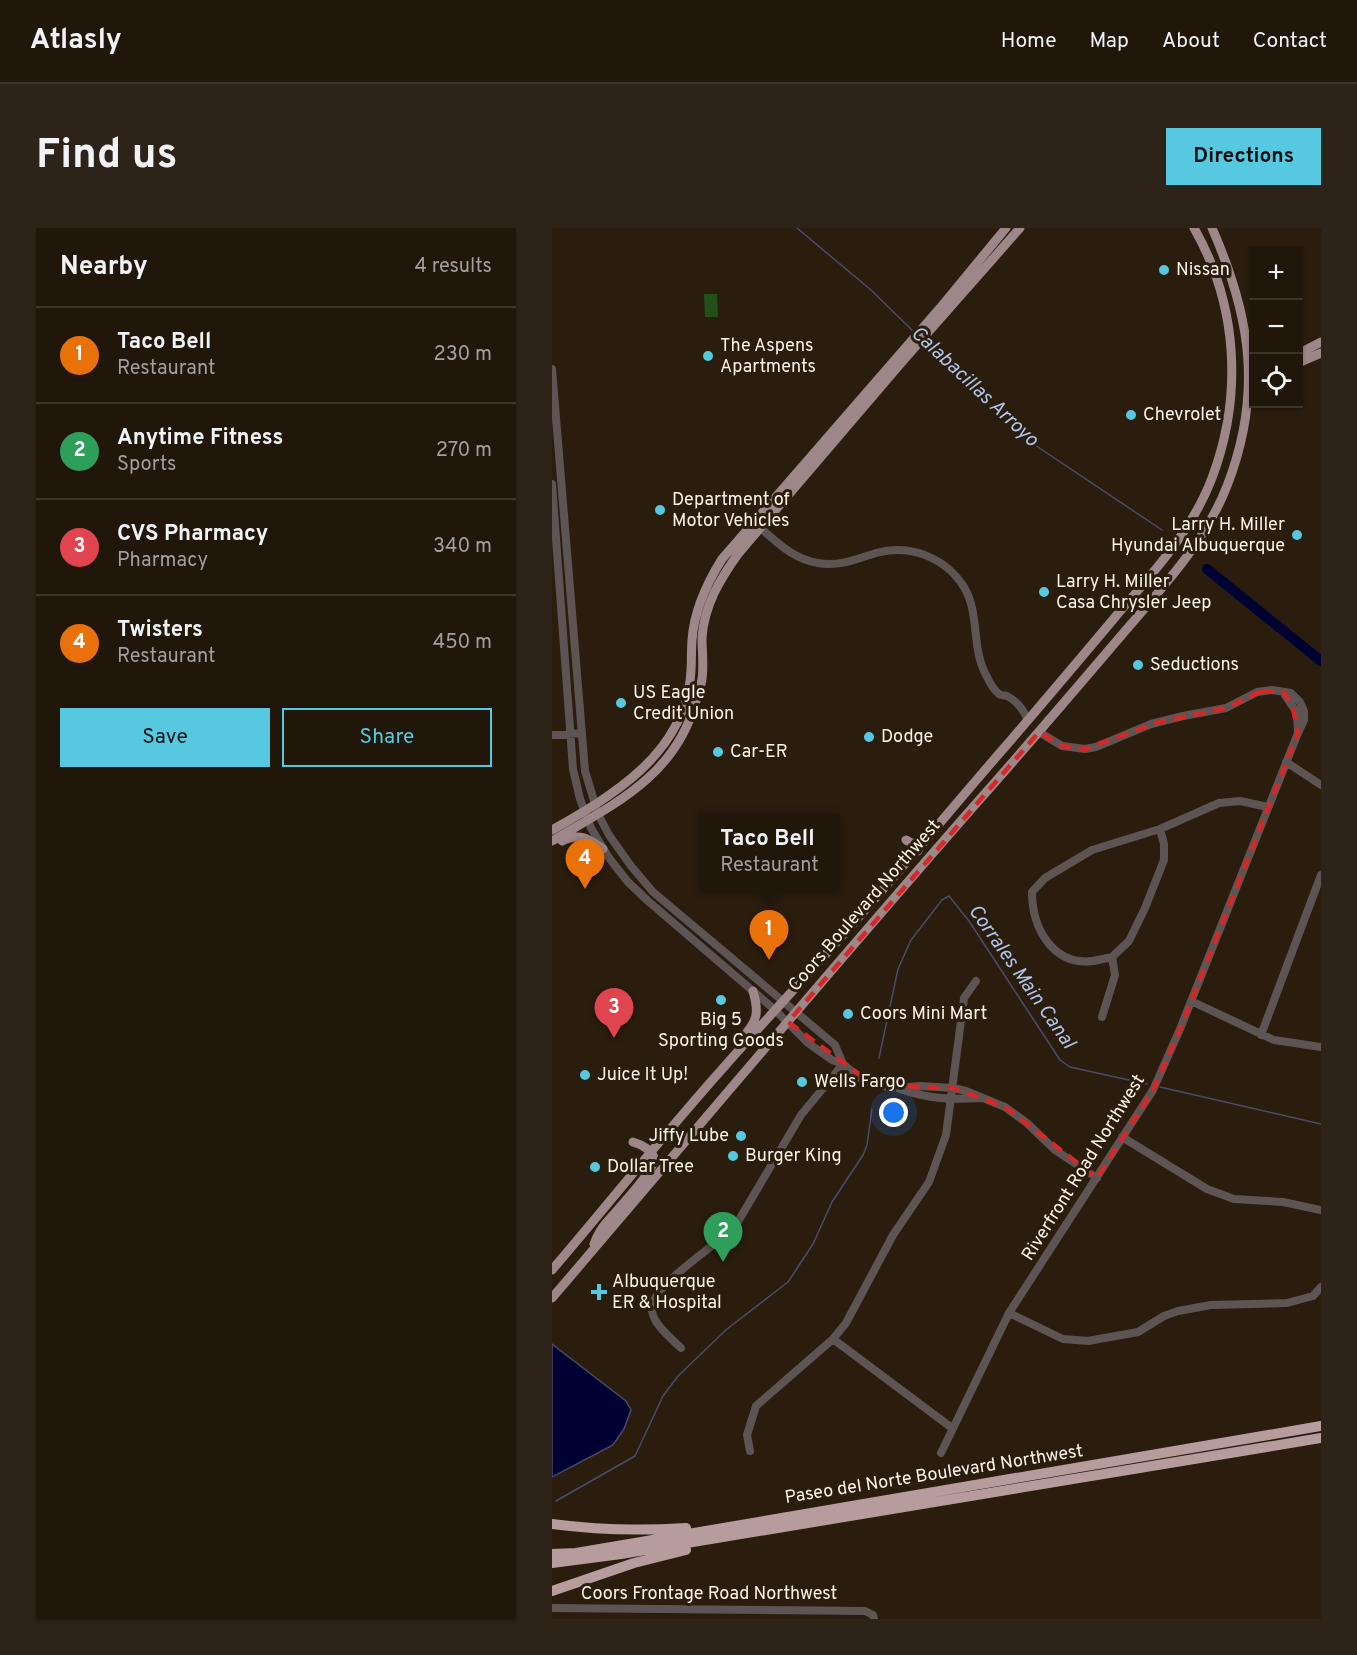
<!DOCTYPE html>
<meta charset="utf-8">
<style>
:root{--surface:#20160a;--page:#2d2318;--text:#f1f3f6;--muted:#a29f9c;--line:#3d352b;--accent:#56c9e0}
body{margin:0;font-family:Overpass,sans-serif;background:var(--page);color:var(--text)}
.controls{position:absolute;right:18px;top:18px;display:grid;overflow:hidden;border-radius:0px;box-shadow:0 2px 4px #0004}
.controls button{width:54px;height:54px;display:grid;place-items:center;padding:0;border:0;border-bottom:2px solid var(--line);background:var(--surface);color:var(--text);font:30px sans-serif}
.you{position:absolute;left:342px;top:885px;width:21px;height:21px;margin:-15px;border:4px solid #fff;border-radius:50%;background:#1a73e8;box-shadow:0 0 0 9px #1a73e833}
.badge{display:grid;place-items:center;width:39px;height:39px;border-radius:50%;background:var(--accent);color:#fff;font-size:20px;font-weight:700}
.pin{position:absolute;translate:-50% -50px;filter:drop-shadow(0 2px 3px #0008)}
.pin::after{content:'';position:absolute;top:32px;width:21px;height:18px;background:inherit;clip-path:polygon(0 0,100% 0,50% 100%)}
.popup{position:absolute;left:147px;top:585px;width:141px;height:78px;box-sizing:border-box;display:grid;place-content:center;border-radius:0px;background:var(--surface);filter:drop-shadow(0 2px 4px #0005);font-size:20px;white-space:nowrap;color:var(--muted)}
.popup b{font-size:22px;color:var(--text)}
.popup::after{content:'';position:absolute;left:50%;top:100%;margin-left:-12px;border:12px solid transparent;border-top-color:var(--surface)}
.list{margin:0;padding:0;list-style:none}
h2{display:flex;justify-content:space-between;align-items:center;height:78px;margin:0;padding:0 24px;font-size:26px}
h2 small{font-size:20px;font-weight:400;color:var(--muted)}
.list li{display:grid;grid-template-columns:39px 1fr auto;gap:18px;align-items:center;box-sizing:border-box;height:96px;padding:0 24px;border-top:2px solid var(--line)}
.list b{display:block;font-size:22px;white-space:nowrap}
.list p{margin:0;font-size:20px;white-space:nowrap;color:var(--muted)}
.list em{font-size:20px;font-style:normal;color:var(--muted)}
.actions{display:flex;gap:12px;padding:18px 24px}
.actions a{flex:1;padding:14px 0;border:2px solid var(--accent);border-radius:0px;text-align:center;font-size:21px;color:var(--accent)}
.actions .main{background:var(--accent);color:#111}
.icon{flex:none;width:33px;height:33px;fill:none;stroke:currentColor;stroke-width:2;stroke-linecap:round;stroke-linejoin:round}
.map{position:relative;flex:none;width:769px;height:1391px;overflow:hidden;border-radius:0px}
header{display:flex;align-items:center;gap:36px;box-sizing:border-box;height:84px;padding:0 30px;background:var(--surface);border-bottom:2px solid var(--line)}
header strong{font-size:28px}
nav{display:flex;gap:33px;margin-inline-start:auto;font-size:21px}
.intro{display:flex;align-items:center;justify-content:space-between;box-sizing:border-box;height:144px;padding:0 36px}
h1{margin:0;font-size:42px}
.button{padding:15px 27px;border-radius:0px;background:var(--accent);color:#111;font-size:21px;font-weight:700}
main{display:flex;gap:36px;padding:0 36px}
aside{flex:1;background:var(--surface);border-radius:0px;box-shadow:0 2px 4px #0004}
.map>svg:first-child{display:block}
.green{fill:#215118}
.water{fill:#000133;stroke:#4c4a6a;stroke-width:1.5}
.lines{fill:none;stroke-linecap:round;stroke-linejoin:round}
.stream{stroke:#4c4a6a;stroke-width:1.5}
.river{stroke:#000133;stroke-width:10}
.minor{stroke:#5e5454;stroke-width:8}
.major{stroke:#9d8788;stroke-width:9}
.highway{stroke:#b69c9d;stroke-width:10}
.marked{fill:none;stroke:#d62828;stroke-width:4.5;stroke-dasharray:12 8;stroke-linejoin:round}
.poi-dot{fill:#56c9e0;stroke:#2a1d0e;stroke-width:2}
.labels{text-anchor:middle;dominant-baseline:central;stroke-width:6;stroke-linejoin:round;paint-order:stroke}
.poi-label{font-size:18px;fill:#fcf3e9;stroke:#2a1d0e;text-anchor:start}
.street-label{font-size:18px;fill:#fcf3e9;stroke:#2a1d0e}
.water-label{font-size:20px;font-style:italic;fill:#b0c4ed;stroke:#2a1d0e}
</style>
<header>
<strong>Atlasly</strong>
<nav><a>Home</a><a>Map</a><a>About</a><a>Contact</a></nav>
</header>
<div class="intro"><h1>Find us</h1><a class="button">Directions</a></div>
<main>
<aside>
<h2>Nearby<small>4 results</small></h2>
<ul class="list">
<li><span class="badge" style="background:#e8710a">1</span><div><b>Taco Bell</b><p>Restaurant</p></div><em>230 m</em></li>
<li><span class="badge" style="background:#2e9e5b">2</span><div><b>Anytime Fitness</b><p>Sports</p></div><em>270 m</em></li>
<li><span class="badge" style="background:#e0444e">3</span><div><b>CVS Pharmacy</b><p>Pharmacy</p></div><em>340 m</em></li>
<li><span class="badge" style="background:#e8710a">4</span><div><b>Twisters</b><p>Restaurant</p></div><em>450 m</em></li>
</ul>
<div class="actions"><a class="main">Save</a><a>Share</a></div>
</aside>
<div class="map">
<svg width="769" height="1391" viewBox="0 0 769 1391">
<rect width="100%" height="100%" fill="#2a1d0e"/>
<path class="green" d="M152,66H165L166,89H153Z"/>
<path class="water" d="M0,1116L74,1173L79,1182L72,1201L61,1217L0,1249Z"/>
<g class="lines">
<path class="stream" d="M245,0L319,62L361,103
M373,115L468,207L610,302
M327,830L346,741L359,712L390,672L397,668L417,693L508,832L518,839L595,856
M608,859L769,896
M4,1273L83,1228L111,1168L126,1148L175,1101L236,1054L261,1016L280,974L311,927L315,917L320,881"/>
<path class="river" d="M655,341L769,433"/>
<path class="minor" d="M0,141L33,543L46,586L57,607L79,638L101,664L283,817L291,836
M0,256L21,541L28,571L39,600L57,630L76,654L96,673L223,782L256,815L280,832L291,836L308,850L322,857L345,860L368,858L401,860L414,863L453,879L475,895L503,922L545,950
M205,297C224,313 240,331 266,335C287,339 305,331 324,325C358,316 393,329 412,359C428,386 419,419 434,447C437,453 441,462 447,466C450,468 452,467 455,468C465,473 472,483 476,492
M731,464L745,485L746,505
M0,507L30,505
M734,534L769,557
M560,729C554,730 548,732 541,733C500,738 480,699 480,664L493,650L540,622L608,601L667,575L688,573L716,579
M639,773L722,812L769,819
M550,789L563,747L560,729L577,713L593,680L612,632V616L608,601
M709,807L769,647
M348,861C376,871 401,872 430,870
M570,909L655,961L682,971L731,974L769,982
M457,1085L511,1111L536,1113L586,1104L612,1088L626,1083L659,1077L735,1075L761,1068L769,1059
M281,1111L400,1200
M129,1120C119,1110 102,1097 100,1083C96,1058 167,1017 184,997L249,887L291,836
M198,1223L195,1207L204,1178L281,1111L294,1095L341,1007L377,954L394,907L412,770L424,753
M389,1225L457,1085L601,862L628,801L746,505L752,492V483L748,474L739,465L720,462L705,464L674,480L631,488L599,496L544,519L533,521L510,518L487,504
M0,1380L313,1383L321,1387L322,1391"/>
<path class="major" d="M746,126L769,114
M746,135L769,125
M0,602C60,568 128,528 138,453C140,439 139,426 140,412C142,383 155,355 170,331L388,80L454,0
M354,612L367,619L366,623
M0,613C62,576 123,549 144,473C146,466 149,458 150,451C152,438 150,423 150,410C152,378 168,351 186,326L349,135L468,0
M10,613C27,604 37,611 51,621
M191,809C206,792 207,784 201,763
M42,1016C45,1008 49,1001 54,995C63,984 103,943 102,931C102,923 88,916 81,914
M0,1042C58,974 113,905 172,839C225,779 280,721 332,660C375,611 416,561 459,512C494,471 529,430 564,388C600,346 640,303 660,250C691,168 686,77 642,0
M0,1070C143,903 284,735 429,570C476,517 522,463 568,409C608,362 653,315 675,258C711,165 699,89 660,0"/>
<path class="highway" d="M0,1296C45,1302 89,1303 134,1300
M0,1326L24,1325L89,1314L769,1198
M0,1335L69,1326L769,1210
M0,1363L82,1335L134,1322"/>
</g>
<path class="marked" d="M710,463L731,464L740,476L746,505L628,801L601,862L545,950L453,879L401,860L322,857L236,794L487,504L510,518L533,521L607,494L674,480Z"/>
<g class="poi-dot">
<circle cx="612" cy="42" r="6"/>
<circle cx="156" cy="128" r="6"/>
<circle cx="579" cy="187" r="6"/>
<circle cx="108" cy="282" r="6"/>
<circle cx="745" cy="307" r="6"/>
<circle cx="492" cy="364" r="6"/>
<circle cx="586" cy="437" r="6"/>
<circle cx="69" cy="475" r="6"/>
<circle cx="317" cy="509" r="6"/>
<circle cx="166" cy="524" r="6"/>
<circle cx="169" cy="772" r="6"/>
<circle cx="296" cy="786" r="6"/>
<circle cx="33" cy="847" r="6"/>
<circle cx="250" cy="854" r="6"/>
<circle cx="189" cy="908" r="6"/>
<circle cx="181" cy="928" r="6"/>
<circle cx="43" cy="939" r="6"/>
<path d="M44 1055h6v6h6v6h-6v6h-6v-6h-6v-6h6z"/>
</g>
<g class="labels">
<g class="poi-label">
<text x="624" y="42">Nissan</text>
<text x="168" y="118">The Aspens<tspan x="168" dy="21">Apartments</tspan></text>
<text x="591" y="187">Chevrolet</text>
<text x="120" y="272">Department of<tspan x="120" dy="21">Motor Vehicles</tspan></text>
<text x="733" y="297" text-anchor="end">Larry H. Miller<tspan x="733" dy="21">Hyundai Albuquerque</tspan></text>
<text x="504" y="354">Larry H. Miller<tspan x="504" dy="21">Casa Chrysler Jeep</tspan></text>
<text x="598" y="437">Seductions</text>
<text x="81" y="465">US Eagle<tspan x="81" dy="21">Credit Union</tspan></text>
<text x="329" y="509">Dodge</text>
<text x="178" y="524">Car-ER</text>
<text x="308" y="786">Coors Mini Mart</text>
<text x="169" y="792" text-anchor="middle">Big 5<tspan x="169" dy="21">Sporting Goods</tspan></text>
<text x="45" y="847">Juice It Up!</text>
<text x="262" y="854">Wells Fargo</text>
<text x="177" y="908" text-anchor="end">Jiffy Lube</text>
<text x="193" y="928">Burger King</text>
<text x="55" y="939">Dollar Tree</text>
<text x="60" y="1054">Albuquerque<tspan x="60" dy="21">ER &amp; Hospital</tspan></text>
</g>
<g class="street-label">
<text transform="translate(313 678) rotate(-49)">Coors Boulevard Northwest</text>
<text transform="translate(532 940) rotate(-58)">Riverfront Road Northwest</text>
<text transform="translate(382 1247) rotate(-9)">Paseo del Norte Boulevard Northwest</text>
<text x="157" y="1366">Coors Frontage Road Northwest</text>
</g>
<g class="water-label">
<text transform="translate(422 159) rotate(43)">Calabacillas Arroyo</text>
<text transform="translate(469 749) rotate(55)">Corrales Main Canal</text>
</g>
</g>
</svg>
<div class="controls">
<button>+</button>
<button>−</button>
<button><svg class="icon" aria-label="locate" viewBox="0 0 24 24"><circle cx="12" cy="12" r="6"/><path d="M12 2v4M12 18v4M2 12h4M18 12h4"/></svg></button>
</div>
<div class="you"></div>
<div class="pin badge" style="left:217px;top:732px;background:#e8710a">1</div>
<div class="popup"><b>Taco Bell</b>Restaurant</div>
<div class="pin badge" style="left:171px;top:1034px;background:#2e9e5b">2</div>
<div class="pin badge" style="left:62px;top:810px;background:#e0444e">3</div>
<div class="pin badge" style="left:33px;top:661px;background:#e8710a">4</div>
</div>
</main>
